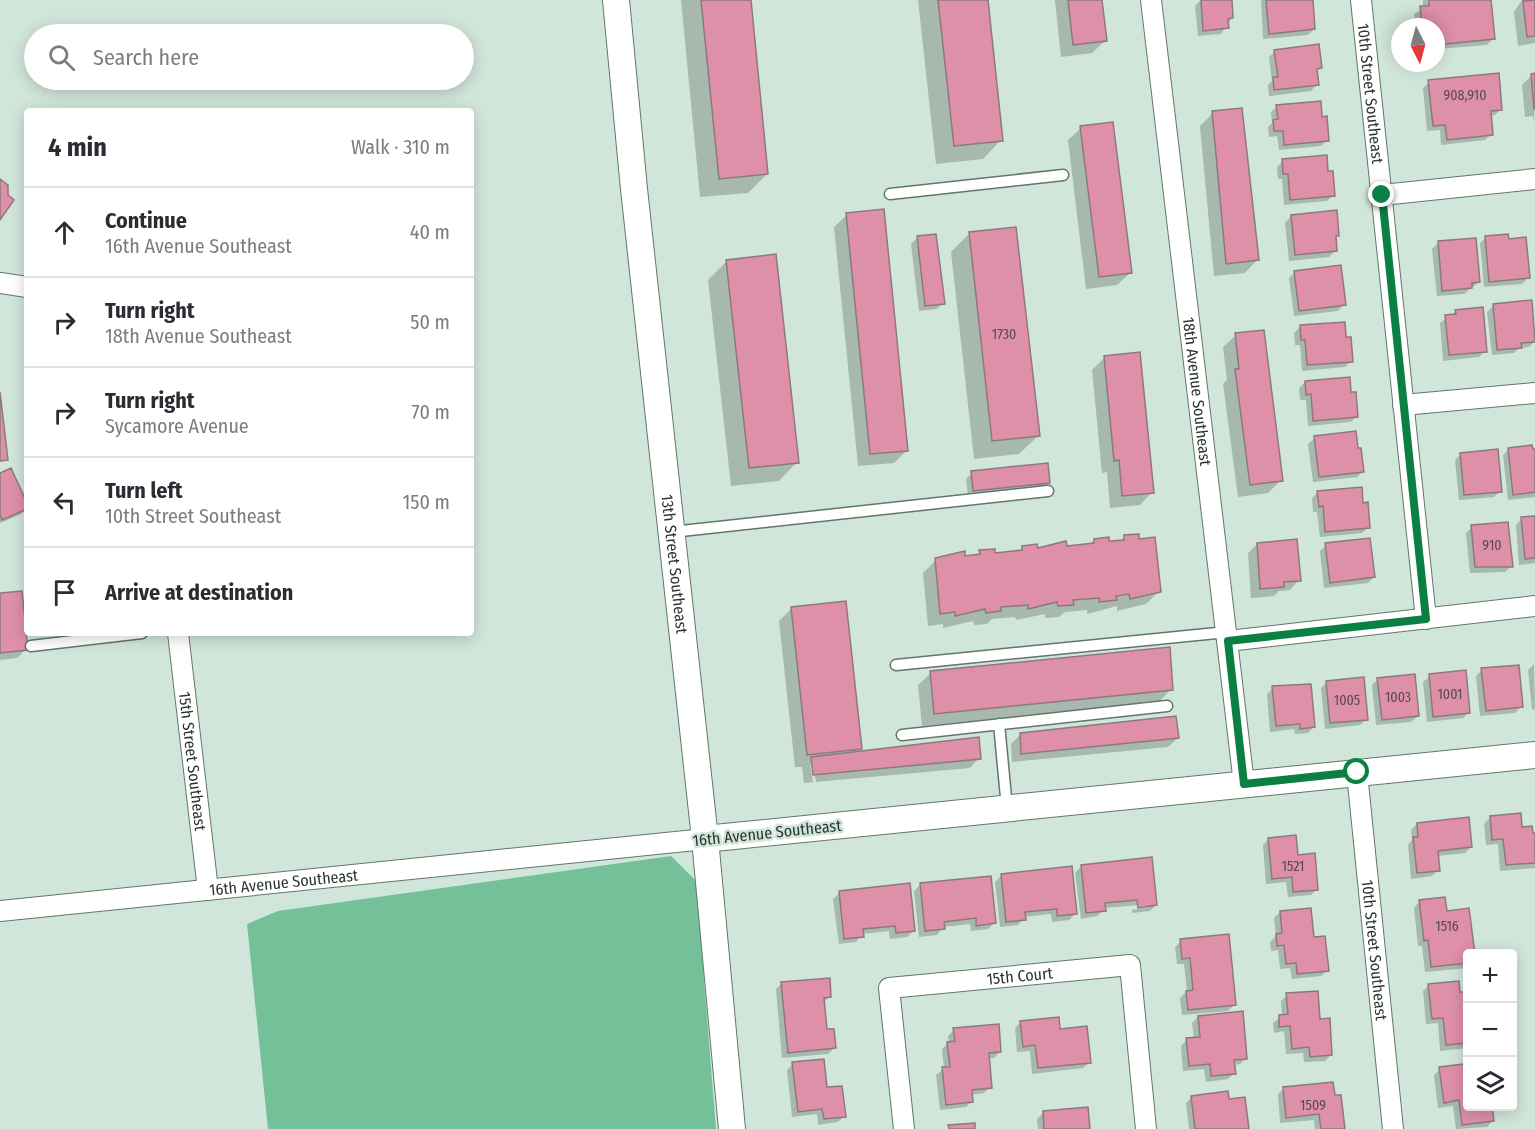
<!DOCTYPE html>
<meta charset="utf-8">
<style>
:root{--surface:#fff;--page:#f2f2f3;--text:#2b2b33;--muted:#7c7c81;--line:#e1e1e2}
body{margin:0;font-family:"Fira Sans Condensed",sans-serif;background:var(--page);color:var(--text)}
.controls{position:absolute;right:18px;bottom:18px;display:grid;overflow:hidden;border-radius:6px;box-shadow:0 3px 15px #0003}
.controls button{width:54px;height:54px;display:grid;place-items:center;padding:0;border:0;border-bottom:2px solid var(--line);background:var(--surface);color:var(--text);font:30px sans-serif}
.compass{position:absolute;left:1391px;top:18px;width:54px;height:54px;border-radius:50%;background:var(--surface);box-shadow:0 3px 15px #0003;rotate:174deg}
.stop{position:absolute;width:18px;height:18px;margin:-14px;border:4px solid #0b8043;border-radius:50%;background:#fff}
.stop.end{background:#0b8043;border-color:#fff;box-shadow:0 2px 6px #0008}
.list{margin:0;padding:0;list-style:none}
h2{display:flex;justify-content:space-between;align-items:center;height:78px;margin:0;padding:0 24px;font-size:26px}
h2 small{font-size:20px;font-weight:400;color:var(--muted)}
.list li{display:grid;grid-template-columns:39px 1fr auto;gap:18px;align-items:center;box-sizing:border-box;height:90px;padding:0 24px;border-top:2px solid var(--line)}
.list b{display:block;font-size:22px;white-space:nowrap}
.list p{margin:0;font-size:20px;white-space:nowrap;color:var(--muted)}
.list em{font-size:20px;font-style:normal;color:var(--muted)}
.icon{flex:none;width:33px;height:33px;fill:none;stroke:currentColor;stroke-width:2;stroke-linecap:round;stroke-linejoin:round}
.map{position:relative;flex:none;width:1535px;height:1129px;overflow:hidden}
.search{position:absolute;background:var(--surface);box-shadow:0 3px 15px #0003;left:24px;top:24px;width:450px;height:66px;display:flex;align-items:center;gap:15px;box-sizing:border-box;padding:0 21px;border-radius:33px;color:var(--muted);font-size:22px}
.panel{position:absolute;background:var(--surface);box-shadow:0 3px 15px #0003;left:24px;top:108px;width:450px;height:528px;border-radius:6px}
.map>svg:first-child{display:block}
.green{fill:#74c098}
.shadow{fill:#0003;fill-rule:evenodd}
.building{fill:#de90a9;stroke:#8e787e;stroke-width:1.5}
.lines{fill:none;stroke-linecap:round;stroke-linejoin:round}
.service-casing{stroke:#63766a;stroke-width:13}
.minor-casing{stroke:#63766a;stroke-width:22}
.tertiary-casing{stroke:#63766a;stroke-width:28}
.service{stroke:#fff;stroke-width:10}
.minor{stroke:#fff;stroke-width:20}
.tertiary{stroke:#fff;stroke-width:26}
.route{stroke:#0b8043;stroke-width:8}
.labels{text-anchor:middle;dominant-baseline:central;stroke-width:5;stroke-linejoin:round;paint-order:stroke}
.number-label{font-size:14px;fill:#584b4e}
.street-label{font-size:16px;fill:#2c342f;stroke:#d1e6da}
</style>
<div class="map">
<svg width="1535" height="1129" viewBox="0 0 1535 1129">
<rect width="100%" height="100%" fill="#d1e6da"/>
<path class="green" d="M671,856L696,881L716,1129H268L247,924L278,911Z"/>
<path class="shadow" d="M681,0H750L767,174L748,193L700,197Z
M918,0H986L1001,140L983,159L936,164Z
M1055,0H1101L1105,41L1092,53L1061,57Z
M1201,0H1230L1232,18L1221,34L1198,36L1195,6Z
M1311,0L1314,29L1308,35L1263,39L1261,0Z
M1423,0H1489L1493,38L1487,45L1436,49V27H1416L1414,14L1423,8Z
M1522,0H1535V43L1518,46L1514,12Z
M1275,51L1320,68L1316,72L1317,84L1311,91L1269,96L1268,85L1272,81L1269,57Z
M1532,75H1535L1534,124L1533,116L1525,117L1522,85Z
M1429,82L1501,109L1495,115L1490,116L1491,134L1485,140L1441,145L1440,130L1427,131L1423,88Z
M1277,106L1321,119L1327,140L1321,146L1279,150L1277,136L1269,137L1268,127L1272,123L1271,112Z
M1213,113L1257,260L1245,273L1214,276L1200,126Z
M1081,128L1130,273L1117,285L1086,289L1068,140Z
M1283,161L1327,173L1333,195L1327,201L1284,205L1282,179H1278L1277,167Z
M847,215L907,450L894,463L858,466L834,227Z
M1291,216L1338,235L1334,238L1335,251L1329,257L1289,261L1285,223Z
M969,234L1038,436L1019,454L974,459L951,252Z
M1486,237L1528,278L1522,284L1484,287L1480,243Z
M917,238L943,303L937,309L919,311L911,244Z
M1438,243L1479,282L1464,294L1437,296L1432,249Z
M727,261L797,462L779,481L731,486L708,280Z
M1295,272L1344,304L1338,311L1294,316L1289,278Z
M1493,306L1535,341L1529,347L1519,348L1514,353L1492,355L1487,312Z
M1456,311L1485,351L1479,357L1443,361L1440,323Z
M1300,327L1344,338L1351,361L1345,367L1302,371L1300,345H1295L1294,333Z
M1236,335L1281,480L1268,493L1238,497L1223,384L1227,380L1223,347Z
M1105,357L1152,492L1140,505L1110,508L1107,472L1102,473L1092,370Z
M1305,382L1350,394L1357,416L1351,422L1308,426L1306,400H1300L1299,388Z
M1315,438L1363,471L1357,477L1313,482L1308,444Z
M1509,449L1535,451V497L1508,500L1503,455Z
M1461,454L1500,491L1494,497L1459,500L1455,460Z
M972,473L1048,483L1042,489L968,496L966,479Z
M0,474L27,506L22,514L0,523Z
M1318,492L1361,504L1369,527L1362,533L1320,537L1317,512H1313L1312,498Z
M1535,517V563L1519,565L1516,525L1522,518Z
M1472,527L1511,566L1505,572L1470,573L1466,533Z
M1124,537L1159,591L1146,604L1117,611V606L1087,614V610L1065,612L1059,617L1045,618V614L1016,620L1015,617L992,619L987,624L974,625L973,621L943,628V624L928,626L923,573L936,560L963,558L993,550L994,554L1018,552L1023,547L1037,550L1089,545L1094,540L1119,542Z
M1257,544L1299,580L1290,590L1279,591L1274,596L1251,598L1248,553Z
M1326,545L1374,577L1368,583L1324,588L1320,551Z
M0,595L26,649L17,658L0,660Z
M792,608L861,749L856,753L979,758L970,768L804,783L802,767H795L779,621ZM810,765H813L816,782H813Z
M1534,664L1535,709L1532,710L1528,670Z
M1482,670L1521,707L1515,713L1480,716L1476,676Z
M931,673L1171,689L1159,702L922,726L918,685Z
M1430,676L1469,712L1463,718L1427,722L1423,682Z
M1378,679L1418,716L1411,722L1376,725L1372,685Z
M1327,682L1366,719L1360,725L1325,729L1321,688Z
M1273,688L1314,727L1308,733L1295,734L1294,729L1270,732L1267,694Z
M1020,735L1178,738L1168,747L1012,762L1011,744Z
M1490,818L1535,834V868L1500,871L1498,844L1486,845L1484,824Z
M1417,824L1471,847L1465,853L1437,856L1438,870L1432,876L1411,879L1408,845L1412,840L1411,830Z
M1269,839L1296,857L1317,889L1311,895L1288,897L1286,882L1266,884L1263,845Z
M1081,867L1156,905L1150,911L1132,913V910L1151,907V904L1104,908L1098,916L1081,919L1075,873Z
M1001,876L1075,914L1069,920L1052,922L1051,914L1024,917L1018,925L1000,927L995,882Z
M920,885L994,923L988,929L971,931L970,924L943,927L937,935L919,937L914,891Z
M840,893L914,931L907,937L890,939L889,931L862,934L856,942L839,944L833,899Z
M1420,901L1446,913L1468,954V968L1425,972L1422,946H1418L1414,908Z
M1280,912L1312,939L1327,970L1321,976L1292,979L1290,968L1280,969L1278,950L1271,951L1270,942L1276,936L1274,918Z
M1181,941L1234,1005L1228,1011L1182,1015L1180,998L1187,991L1184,964H1177L1175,947Z
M782,983L830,996L824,1002L825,1031L834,1048L828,1054L782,1058L776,989Z
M1429,985L1458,994L1468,993V1048L1440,1051L1438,1023L1426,1024L1423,991Z
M1287,995L1319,1021L1331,1055L1325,1061L1304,1062L1303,1053L1286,1054L1284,1031L1274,1033L1273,1023L1282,1016L1281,1001Z
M1198,1017L1246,1058L1240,1064L1233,1065L1234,1073L1228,1079L1206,1082L1204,1069L1183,1071L1181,1046L1187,1040L1194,1039L1192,1023Z
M1021,1022L1090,1062L1083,1068L1032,1074L1030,1051L1017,1052L1015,1028Z
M954,1030L1000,1052L994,1058H988L990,1087L984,1093L971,1095L972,1101L966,1107L940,1110L936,1075L944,1069L942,1049L949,1042L948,1036Z
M793,1064L826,1089L844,1116L838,1122L818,1125L817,1114L792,1117L787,1070Z
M1440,1069L1468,1106L1493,1120L1487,1127L1456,1129L1453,1106L1438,1108L1434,1075Z
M1284,1088L1343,1129H1315L1314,1120L1280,1123L1278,1094Z
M1192,1097L1228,1101L1247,1129H1189L1186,1103Z
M1043,1113L1088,1129H1038L1037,1119Z"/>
<path class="building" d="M701,0H751L768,174L719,179Z
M938,0H988L1003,141L954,146Z
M1068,0H1102L1107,41L1073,45Z
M1201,0H1232L1233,18L1228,19L1229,28L1203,31Z
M1266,0H1313L1315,29L1269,34Z
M1429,0H1491L1495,39L1436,45V27H1422L1420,6H1429Z
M1535,0V36L1527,37L1523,1Z
M1319,44L1322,68L1317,69L1319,85L1274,90L1273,77H1278L1274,50Z
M1499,73L1502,110L1491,111L1493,135L1447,140L1445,125L1433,126L1428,80Z
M1535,73V108L1534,109L1531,74Z
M1321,101L1322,117L1327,116L1329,141L1284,145L1283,131H1274L1273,120L1278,119L1276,105Z
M1242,108L1259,260L1226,264L1212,111Z
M1113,122L1132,273L1099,277L1080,126Z
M1327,155L1328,171H1333L1335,196L1290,200L1288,174H1283L1282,159Z
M0,179L8,185V195L14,200L0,220Z
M884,209L908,451L870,454L846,213Z
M1337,210L1339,236H1336L1337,251L1295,255L1291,215Z
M1016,227L1040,436L992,441L969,232Z
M936,234L945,304L925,306L917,236Z
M1508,234L1509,239L1526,237L1530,278L1489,282L1485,236Z
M1476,238L1480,282L1472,283V288L1442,291L1438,241Z
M776,254L799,463L749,468L726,260Z
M1341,265L1346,305L1299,311L1294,271Z
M1532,300L1535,342L1521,343L1522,348L1497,350L1493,304Z
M1483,307L1487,352L1449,355L1445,315L1456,314L1455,310Z
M1345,322L1346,337H1351L1353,362L1307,365L1305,340H1301L1300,325Z
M1264,330L1283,481L1250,485L1235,369H1239L1235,333Z
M1140,352L1154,493L1122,496L1119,460L1114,461L1104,356Z
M1350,377L1351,392H1356L1358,417L1313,421L1311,394L1306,395L1305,381Z
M0,392L8,460L0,461Z
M1356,431L1358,448H1361L1364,472L1319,477L1314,436Z
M1532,445L1533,449H1535V492L1513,495L1508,448Z
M1498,449L1502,492L1464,495L1460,453Z
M1048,463L1050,483L973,491L971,471Z
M11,468L27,503V509L2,520L0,515V473Z
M1362,487L1363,503L1368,502L1370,528L1325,532L1323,506L1319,507L1317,491Z
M1535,516V558L1525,559L1521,517Z
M1508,522L1513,567H1475L1471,525Z
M1139,534V539L1155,537L1161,592L1130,599L1129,594L1116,596L1117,600L1099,602V598L1073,600L1074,605L1058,606L1057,602L1028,609V605L1001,607V611L986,613L985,609L955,616V612L940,614L935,558L965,551V556L980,554L979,550L995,549V553L1022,550V546L1037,544L1038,548L1066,541L1067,546L1094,543V539L1109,537V541L1124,540V535Z
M1370,538L1375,577L1330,583L1325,543Z
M1297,539L1301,581L1284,582V587L1260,589L1257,543Z
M22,591L28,650L0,653V593Z
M846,601L862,749L807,755L791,607Z
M1170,647L1173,690L934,714L930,671Z
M1519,665L1523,707L1486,711L1481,668Z
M1466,670L1470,713L1433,717L1429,674Z
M1415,674L1419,716L1382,720L1377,678Z
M1364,677L1368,720L1330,723L1326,681Z
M1311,684L1315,727L1300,729V724L1276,726L1272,686Z
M1176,716L1179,738L1021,754L1020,733Z
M979,737L981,759L813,775L811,757Z
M1521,813L1522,827L1532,826L1533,833H1535V863L1506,865L1503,839L1492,840L1490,816Z
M1469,817L1472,847L1438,851L1440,871L1417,873L1413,837H1418L1417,823Z
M1296,835L1298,855L1315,853L1318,890L1293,892L1292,877L1272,879L1268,838Z
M1152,857L1157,905L1138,908L1137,900L1105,903L1106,911L1086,913L1081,865Z
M1072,866L1077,914L1057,916V909L1025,912L1026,920L1006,922L1001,874Z
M991,876L996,923L976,926V918L944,922L945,929L925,931L920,883Z
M910,883L915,931L896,933L895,926L863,929L864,937L844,939L839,891Z
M1445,897L1447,911L1469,908L1475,954H1468V963L1431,967L1428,940L1424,941L1419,900Z
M1311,908L1314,937L1325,936L1329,971L1297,974L1296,963L1286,964L1284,945L1277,946L1276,934L1282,933L1280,911Z
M1229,934L1236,1005L1188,1010L1186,991L1193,990L1190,958L1182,959L1180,939Z
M830,978L831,997L824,998L827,1029H834L836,1048L788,1053L781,982Z
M1459,981L1460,992H1468V1043L1446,1045L1443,1018L1432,1019L1428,984Z
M1318,991L1320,1019L1330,1018L1332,1055L1310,1057L1309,1047L1292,1049L1290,1026L1279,1027V1015L1288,1014L1286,993Z
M1243,1011L1247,1059L1234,1060L1236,1074L1211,1076L1210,1064L1189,1066L1186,1038L1200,1037L1198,1016Z
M1059,1017L1060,1029L1087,1026L1091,1063L1038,1068L1035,1045L1023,1047L1020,1021Z
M999,1024L1001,1052L989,1053L992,1088L972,1090L973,1102L946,1105L942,1067H950L947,1042L955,1041L953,1028Z
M824,1059L827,1087L842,1086L846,1117L824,1119L822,1109L798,1112L792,1062Z
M1463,1064L1465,1075H1468V1106H1492L1494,1121L1462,1125L1459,1100L1444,1103L1439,1067Z
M1333,1082L1335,1095H1341L1345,1129H1321L1319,1114L1286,1118L1283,1087Z
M1228,1091L1229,1099L1245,1097L1249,1129H1195L1191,1096Z
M1088,1107L1090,1129H1044L1043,1111Z
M975,1123V1129H949L948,1125Z"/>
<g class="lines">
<g class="service-casing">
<path id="service" d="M890,194L1063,175
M672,532L1048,491
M31,646L142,633
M896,665L1227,632
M999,724L1007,808
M902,735L1167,706"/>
</g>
<g class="minor-casing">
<g id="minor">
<path id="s1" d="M1151,0L1244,784"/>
<path id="s2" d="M1361,0L1426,619"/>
<path d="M1382,195L1535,179"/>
<path d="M0,283L27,287"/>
<path d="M1403,405L1535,393"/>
<path id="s3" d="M178,633L208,890"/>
<path d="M1228,641L1535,606"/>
<path id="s4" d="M1357,773L1393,1129"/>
<path id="s5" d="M0,911L705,839"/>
<path id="s6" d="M904,1129L889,988L1130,965L1146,1129"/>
</g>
</g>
<g class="tertiary-casing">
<g id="tertiary">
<path id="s7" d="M616,0L634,189L705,839L732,1129"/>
<path d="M705,839L1535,755"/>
</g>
</g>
<use href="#service" class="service"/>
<use href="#minor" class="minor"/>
<use href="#tertiary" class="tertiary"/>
</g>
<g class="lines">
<path class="route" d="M1357,772L1244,784L1228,641L1426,619L1382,195"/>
</g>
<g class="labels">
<g class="number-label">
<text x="1465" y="95">908,910</text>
<text x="1004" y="334">1730</text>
<text x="1492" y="545">910</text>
<text x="1450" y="694">1001</text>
<text x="1398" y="697">1003</text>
<text x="1347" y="700">1005</text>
<text x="1293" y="866">1521</text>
<text x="1447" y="926">1516</text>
<text x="1313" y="1105">1509</text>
</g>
<g class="street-label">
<text stroke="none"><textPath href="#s2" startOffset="94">10th Street Southeast</textPath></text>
<text stroke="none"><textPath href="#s1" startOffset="394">18th Avenue Southeast</textPath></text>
<text stroke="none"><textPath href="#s7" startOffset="567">13th Street Southeast</textPath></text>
<text stroke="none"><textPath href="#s3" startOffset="129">15th Street Southeast</textPath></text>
<text transform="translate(767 833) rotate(-6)">16th Avenue Southeast</text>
<text stroke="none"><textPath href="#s5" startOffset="285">16th Avenue Southeast</textPath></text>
<text stroke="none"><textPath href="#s4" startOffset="178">10th Street Southeast</textPath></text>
<text stroke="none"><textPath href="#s6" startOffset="273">15th Court</textPath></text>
</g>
</g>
</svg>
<div class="controls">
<button>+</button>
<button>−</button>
<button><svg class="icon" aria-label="layers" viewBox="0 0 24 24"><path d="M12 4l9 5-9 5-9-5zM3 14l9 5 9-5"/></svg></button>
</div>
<svg class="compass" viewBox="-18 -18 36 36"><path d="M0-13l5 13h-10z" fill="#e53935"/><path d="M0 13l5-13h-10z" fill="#7c7c81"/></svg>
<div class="stop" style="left:1357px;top:772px"></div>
<div class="stop end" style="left:1382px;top:195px"></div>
<div class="search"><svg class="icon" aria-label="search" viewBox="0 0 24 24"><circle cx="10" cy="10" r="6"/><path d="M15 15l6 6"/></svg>Search here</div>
<section class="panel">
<h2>4 min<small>Walk · 310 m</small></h2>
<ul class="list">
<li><svg class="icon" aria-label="ahead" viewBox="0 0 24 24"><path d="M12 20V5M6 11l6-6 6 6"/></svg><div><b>Continue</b><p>16th Avenue Southeast</p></div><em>40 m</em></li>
<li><svg class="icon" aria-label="right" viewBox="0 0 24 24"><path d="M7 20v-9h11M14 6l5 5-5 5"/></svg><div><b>Turn right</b><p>18th Avenue Southeast</p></div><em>50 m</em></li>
<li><svg class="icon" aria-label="right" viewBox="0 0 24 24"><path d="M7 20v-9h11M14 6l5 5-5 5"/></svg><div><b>Turn right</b><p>Sycamore Avenue</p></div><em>70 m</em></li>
<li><svg class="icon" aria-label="left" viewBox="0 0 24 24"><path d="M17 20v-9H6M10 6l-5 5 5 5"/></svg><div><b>Turn left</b><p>10th Street Southeast</p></div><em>150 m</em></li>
<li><svg class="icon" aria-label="arrive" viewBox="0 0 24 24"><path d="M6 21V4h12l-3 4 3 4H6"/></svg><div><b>Arrive at destination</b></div></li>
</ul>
</section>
</div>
